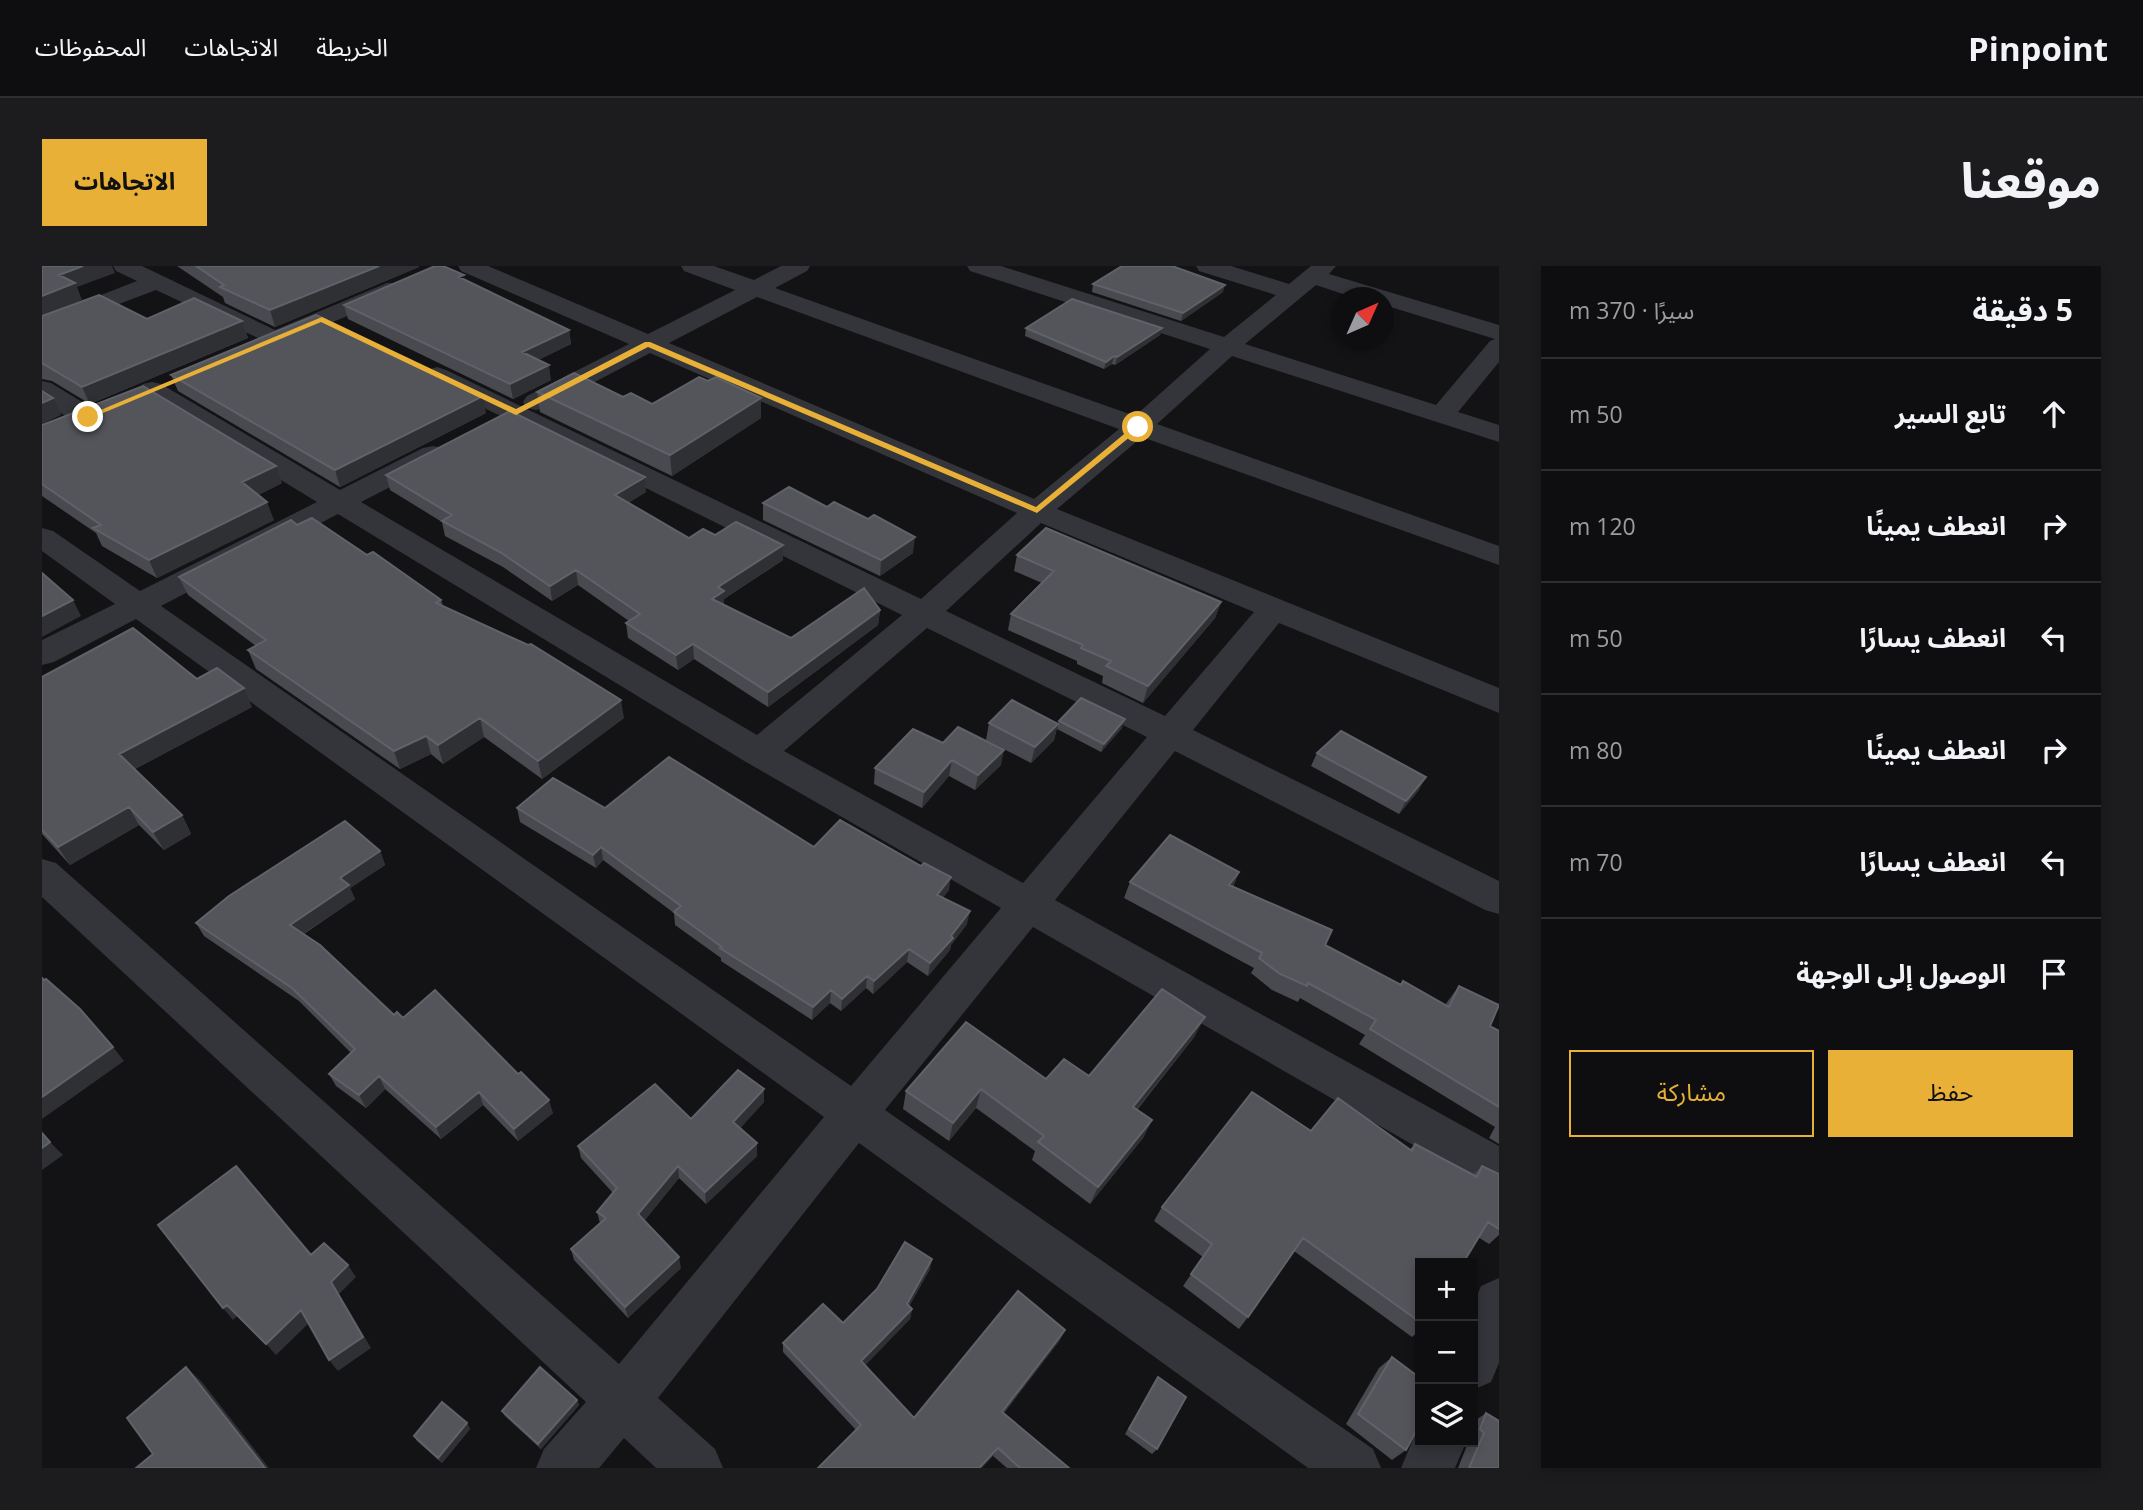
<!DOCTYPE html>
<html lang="ar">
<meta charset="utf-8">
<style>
:root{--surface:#0e0e10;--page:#1c1c1e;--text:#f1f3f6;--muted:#9b9c9f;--line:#2e2e30;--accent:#e9b037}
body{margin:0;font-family:"Open Sans","Noto Sans Arabic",sans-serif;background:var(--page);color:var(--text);direction:rtl}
.controls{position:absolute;right:21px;bottom:21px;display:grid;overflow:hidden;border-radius:0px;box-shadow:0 4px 10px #0003}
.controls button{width:63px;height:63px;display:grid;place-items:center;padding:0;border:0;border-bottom:2px solid var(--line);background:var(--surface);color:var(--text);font:35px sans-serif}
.compass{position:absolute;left:1289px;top:21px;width:63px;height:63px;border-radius:50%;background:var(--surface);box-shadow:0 4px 10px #0003;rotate:45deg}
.stop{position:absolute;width:21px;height:21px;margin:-16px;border:5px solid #e9b037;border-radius:50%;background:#fff}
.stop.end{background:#e9b037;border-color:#fff;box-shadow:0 2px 7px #0008}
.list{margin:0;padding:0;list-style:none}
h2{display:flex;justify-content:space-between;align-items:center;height:91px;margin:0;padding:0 28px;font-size:30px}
h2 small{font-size:23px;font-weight:400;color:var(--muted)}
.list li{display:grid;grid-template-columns:46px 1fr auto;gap:21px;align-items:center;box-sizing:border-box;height:112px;padding:0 28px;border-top:2px solid var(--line)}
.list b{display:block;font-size:26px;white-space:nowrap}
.list em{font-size:23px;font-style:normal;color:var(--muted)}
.actions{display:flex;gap:14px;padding:21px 28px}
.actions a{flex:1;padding:16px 0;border:2px solid var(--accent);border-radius:0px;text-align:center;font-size:24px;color:var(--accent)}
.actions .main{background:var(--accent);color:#111}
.icon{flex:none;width:38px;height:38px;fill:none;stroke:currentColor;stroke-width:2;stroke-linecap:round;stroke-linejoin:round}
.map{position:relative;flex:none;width:1457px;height:1202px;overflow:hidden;direction:ltr;border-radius:0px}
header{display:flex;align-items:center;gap:42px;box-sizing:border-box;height:98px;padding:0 35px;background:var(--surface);border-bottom:2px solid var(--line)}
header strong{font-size:33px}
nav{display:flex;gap:38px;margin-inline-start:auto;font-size:24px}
.intro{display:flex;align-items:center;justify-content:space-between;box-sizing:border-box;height:168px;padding:0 42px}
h1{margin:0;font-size:49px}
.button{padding:18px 32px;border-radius:0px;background:var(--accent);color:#111;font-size:24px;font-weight:700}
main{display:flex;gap:42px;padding:0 42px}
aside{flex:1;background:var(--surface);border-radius:0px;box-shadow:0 4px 10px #0003}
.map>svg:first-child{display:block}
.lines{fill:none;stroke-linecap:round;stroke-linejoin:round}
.minor{fill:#34353a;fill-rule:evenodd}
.wall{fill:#494a50}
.shaded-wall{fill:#2f3034}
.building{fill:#53555b;stroke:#606269;stroke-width:2}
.route{fill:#e9b037}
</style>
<header>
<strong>Pinpoint</strong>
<nav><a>الخريطة</a><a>الاتجاهات</a><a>المحفوظات</a></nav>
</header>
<div class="intro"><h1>موقعنا</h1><a class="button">الاتجاهات</a></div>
<main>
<aside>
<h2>5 دقيقة<small>سيرًا · 370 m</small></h2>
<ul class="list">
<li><svg class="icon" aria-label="ahead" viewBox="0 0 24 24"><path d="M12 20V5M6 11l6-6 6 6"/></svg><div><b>تابع السير</b></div><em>50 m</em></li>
<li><svg class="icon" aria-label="right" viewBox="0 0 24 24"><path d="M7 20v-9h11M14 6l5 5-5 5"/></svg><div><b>انعطف يمينًا</b></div><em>120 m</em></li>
<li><svg class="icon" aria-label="left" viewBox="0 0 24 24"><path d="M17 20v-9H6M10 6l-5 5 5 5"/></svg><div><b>انعطف يسارًا</b></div><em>50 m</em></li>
<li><svg class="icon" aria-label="right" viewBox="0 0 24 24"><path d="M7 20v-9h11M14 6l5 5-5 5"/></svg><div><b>انعطف يمينًا</b></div><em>80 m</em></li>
<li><svg class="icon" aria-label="left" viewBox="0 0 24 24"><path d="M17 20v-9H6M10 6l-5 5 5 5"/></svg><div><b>انعطف يسارًا</b></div><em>70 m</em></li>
<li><svg class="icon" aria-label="arrive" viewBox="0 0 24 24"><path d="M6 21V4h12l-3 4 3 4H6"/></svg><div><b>الوصول إلى الوجهة</b></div></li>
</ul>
<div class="actions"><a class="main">حفظ</a><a>مشاركة</a></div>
</aside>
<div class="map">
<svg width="1457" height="1202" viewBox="0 0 1457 1202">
<rect width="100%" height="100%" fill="#131315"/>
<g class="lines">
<path class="minor" d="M71,0H100L233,64L345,17H361L365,22L361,27L233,80L114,24L0,67V52L95,15L74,5Z
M416,0H446L606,68L693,24L642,5L639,0H672L712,14L739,0H768L765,5L733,22L1093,150L1168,83L928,5L925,0H959L1182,71L1234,29L1157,5L1154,0H1189L1247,18L1269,0H1294L1287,8L1457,59V96L1416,146L1457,159V176L1190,90L1115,158L1457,280V299L1100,171L1015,243L1457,422V447L1237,357L1151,464L1457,615V648L1443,644L1133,485L1013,634L1457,880V925L1441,919L991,661L843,844L1331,1183L1339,1202H1266L817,877L616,1132L673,1183L681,1202H614L582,1172L557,1202H494L502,1183L544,1136L0,631V593L14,597L577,1098L782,851L94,353L12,396L0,399V374L73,338L0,285V262L11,265L98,325L275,236L101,130L97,124L101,118L110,116L119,118L298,224L381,182L391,180L401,182L405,188L401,194L319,236L715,469L860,349L386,114L382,109L386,104L395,101L404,104L879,333L975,247L608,87L503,142L494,144L485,142L481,136L485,130L587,78L419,5ZM1274,19L1313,32H1342V39L1453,73L1448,75L1394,139L1203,78ZM715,31L1077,163L992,233L627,77ZM296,248L704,496L959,642L809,820L119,340ZM999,257L1212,346L1123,450L904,345ZM885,362L1105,471L981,617L742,485Z
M0,115L9,117L55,145L59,151L55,157C35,162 17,145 0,134Z
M1457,1012V1097L1449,1116L1431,1124V1039L1439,1020Z
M1378,1157V1176H1424L1413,1202H1359Z"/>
</g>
<path class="wall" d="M135,0H377V1L233,61L183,37L181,31Z
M422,14L527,64L529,78L496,94L509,114L471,133L306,53L302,39Z
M1051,18L1181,26L1139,55L1050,26Z
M0,50L200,55L206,72L48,138L10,115L0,113Z
M984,62H1120L1118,69L1073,99L1070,98L1062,103L983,70Z
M129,109L444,147L298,221L136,125Z
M495,126L581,131L610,138L719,152L630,210L498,146Z
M0,159L240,217L216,229L232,254L115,312L60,280L54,267L0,230Z
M344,209L604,226L586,237L647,272L673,269L741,294L682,333V339L749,372L838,344L836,359L726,441L652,393L636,404L586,372L584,357L587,355L536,319L510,335L461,301L403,270L400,256L348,224Z
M721,237L871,287L838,310L721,254Z
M255,259L325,289L399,334L401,340L582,452L500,513L442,471L401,498L389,488L358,503L214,403L206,384L214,380L146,329L137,311Z
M975,289L1179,336L1173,352L1101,437L1060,417L1061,410L1035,398V395L966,364L969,348L1000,317L972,305Z
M0,411L155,413L210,441L93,503L140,549L149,568L122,584L97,559L28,599L0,568Z
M1017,455L1080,462L1059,486L1015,463Z
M947,457L1016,458L1012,474L989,497L944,474Z
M901,477L959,499L933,524L907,510L880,542L832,518L833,502Z
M1275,487L1377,524L1357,548L1269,500Z
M475,542H563L772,581L907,624L901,631L925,658L909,679L908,684L886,710L865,696L831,728L824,722L799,745L788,737L770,754L679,695V692L633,659L632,647L561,594L554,602L478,556Z
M338,585L343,599L308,622L313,633L262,668L352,749L361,752L511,847L476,875L441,839L399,873L343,823L324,842L294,820L287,808L309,787L257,735L162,670L154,657Z
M1197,606L1191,621L1283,679L1359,719L1403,739L1417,720L1448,760L1457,765V878L1447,872L1453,861L1317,778L1323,769L1258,732L1256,736L1230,724L1209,707L1212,702L1082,632L1088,616Z
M1153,770L1095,844L1110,854L1101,872L1048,938L990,894L993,885L934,842L907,875L861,843L864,825L1047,810Z
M722,823V836L698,862L715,877V890L664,938L637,912L602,955L639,1002L586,1052L532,994L529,983L558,957L555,946L571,927L539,892L536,880L649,853Z
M1269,865L1368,883L1373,878L1431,909L1440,900L1457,908V969L1447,978L1436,971L1378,997V1064L1370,1071L1252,985L1206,1051L1197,1063L1141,1020L1161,991L1112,955L1120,941Z
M888,1003L867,1040L870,1043L868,1053L823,1099L872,1152L1018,1074L962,1147L1027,1202H965L951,1190L814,1164L741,1086V1077L801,1057Z
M1350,1091L1364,1184L1350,1194L1304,1158L1337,1102Z
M1116,1111L1115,1183L1110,1188L1083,1168Z
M535,1134L537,1139L499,1183L463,1150L460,1145Z
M1444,1147L1457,1202H1416L1426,1177L1425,1176H1431V1156Z
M425,1157L428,1163L400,1197L375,1175L372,1170Z"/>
<path class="shaded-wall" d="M41,0H70L73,7L35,21L40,34L0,50V30L17,9Z
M337,0H377V1L233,61L228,44Z
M1183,19L1181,26L1139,55L1141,47Z
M200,55L206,72L48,138L40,121Z
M1120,62L1118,69L1073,99L1075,91Z
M527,64L529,78L483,100L480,86Z
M1072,90L1070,98L1062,103L1064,96Z
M507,99L509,114L471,133L468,118Z
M441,130L444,147L298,221L293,204Z
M11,132L19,149L0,158V137Z
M719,132V152L630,210L628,189Z
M234,200L240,217L206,234L200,216Z
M603,211L604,226L575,244L573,229Z
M225,236L232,254L115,312L107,294Z
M873,271L871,287L838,310L839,294Z
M741,279V294L682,333V340L670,333L676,321Z
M534,304L536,319L510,335L508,320Z
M31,334L39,350L0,371V350Z
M1179,336L1173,352L1101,437L1106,420Z
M838,344L836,359L726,441V426Z
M651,378L652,393L636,404L634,389Z
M202,422L210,441L87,506L77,488Z
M579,434L582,452L500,513L496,495Z
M438,452L442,471L401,498L396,479Z
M1083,453L1080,462L1059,486L1062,478Z
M1016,458L1012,474L989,497L993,481Z
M384,470L389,488L358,503L352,485Z
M962,484L959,499L933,524L936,509Z
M910,494L907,510L880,542L882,526Z
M1384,511L1377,524L1357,548L1364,535Z
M87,541L97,559L28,599L16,581Z
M140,549L149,568L122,584L111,566Z
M559,581L561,594L554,602L551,589Z
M338,585L343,599L308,622L313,633L255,672L248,659L298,612Z
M1197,606L1190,622L1187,619Z
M909,611L907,624L893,642L895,629Z
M928,645L925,658L909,679L908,684L886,710L888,697Z
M867,683L865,696L831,728L832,715Z
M825,710L824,722L799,745L800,733Z
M789,724L788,737L770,754L771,741Z
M1163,751L1153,770L1082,859L1091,841Z
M71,781L82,795L0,853V831Z
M337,810L343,823L324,842L317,829Z
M722,823V836L692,869L691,856Z
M939,823L934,842L907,875L911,857Z
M437,826L441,839L399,873L394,861Z
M507,834L511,847L476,875L472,863Z
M1110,854L1101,872L1048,938L1056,921Z
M8,876L21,889L0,904V882Z
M715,877V890L664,938L663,926Z
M636,900L637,912L598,960L596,948Z
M637,991L639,1002L586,1052L583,1041Z
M890,993L888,1003L863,1048L865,1038Z
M306,999L314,1011L297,1028L329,1082L296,1105L287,1094L289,1016Z
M185,1039L195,1050L191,1054L181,1042Z
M870,1043L868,1053L818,1105L819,1095Z
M259,1044L268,1056L234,1089L224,1078Z
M1023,1064L1018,1074L956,1154L960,1146Z
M144,1101L160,1116L227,1202H223Z
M535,1134L537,1139L499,1183L496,1178Z
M425,1157L428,1163L400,1197L396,1192Z
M956,1182L951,1190L940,1202H937Z"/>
<path class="building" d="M0,0H41L17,9L33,17L0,30Z
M154,0H337L228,44L178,21L182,19Z
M393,0H401L422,9L417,11L527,64L480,86L507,99L468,118L302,39Z
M1080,0H1130L1183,19L1141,47L1051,18Z
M57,29L105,53L152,32L200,55L40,121L0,97V50Z
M1030,33L1120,62L1075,91L1072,90L1064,96L984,62Z
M274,49L441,130L293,204L129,109Z
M532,107L581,131L589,127L610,138L657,111L666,115L674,111L719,132L628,189L495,126Z
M101,120L234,200L200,216L225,236L107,294L51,262L59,259L0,218V159Z
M0,125L11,132L0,137Z
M468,145L603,211L573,229L647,272L661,263L673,269L694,256L741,279L676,321L682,325L670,333L749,372L822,322L838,344L726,426L651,378L634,389L584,357L598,348L534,304L508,320L458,286L400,255L410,249L344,209Z
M747,221L785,241L792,236L826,253L832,249L873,271L839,294L721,237Z
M270,252L325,289L331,286L399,334L394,337L486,379L489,378L579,434L496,495L438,452L396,479L384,470L352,485L206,384L224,374L137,311L249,254L255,259Z
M1004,262L1179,336L1106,420L1064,400L1069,395L1039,382L1041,379L969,348L1012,305L975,289Z
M0,307L31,334L0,350Z
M91,362L155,413L175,402L202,422L77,488L140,549L111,566L87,541L16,581L0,564V411Z
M1039,432L1083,453L1062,478L1017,455Z
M970,434L1016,458L993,481L947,457Z
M916,461L962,484L936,509L910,494L882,526L833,502L871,463L901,477Z
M1299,465L1384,511L1364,535L1275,487Z
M627,491L772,581L798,554L879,600L882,597L909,611L895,629L928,645L909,670L911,672L888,697L867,683L832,715L825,710L800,733L789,724L771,741L678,682L680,681L632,646L639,640L559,581L551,589L475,542L511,512L563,542Z
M303,555L338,585L298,612L307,619L248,659L278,679L352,749L355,746L361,752L393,724L476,808L479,806L507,834L472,863L437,826L394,861L337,810L317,829L287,808L313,783L250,722L154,657L187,630Z
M1128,569L1197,606L1187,619L1290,664L1283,679L1359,719L1361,715L1407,741L1417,720L1457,739L1448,760L1457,765V841L1328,763L1334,754L1266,717L1265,720L1238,708L1217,692L1220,687L1088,616Z
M0,712L2,714L4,713L38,743L71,781L0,831Z
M1120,723L1163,751L1091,841L1110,854L1056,921L996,876L1002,870L939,823L911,857L864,825L924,756L1004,813L1022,793L1047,810Z
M696,804L722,823L691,856L715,877L663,926L636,900L596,948L637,991L583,1041L529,983L564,952L555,946L575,922L536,880L613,818L649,853Z
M1210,826L1269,865L1296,832L1370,885L1373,878L1435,911L1440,900L1457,908V963L1446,956L1421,997H1378V1056L1261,972L1206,1051L1149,1008L1170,978L1120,941Z
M0,867L8,876L0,882Z
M194,900L269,989L282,977L306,999L289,1016L321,1071L287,1094L259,1044L224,1078L185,1039L181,1042L116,959Z
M863,976L890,993L865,1038L870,1043L819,1095L872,1152L976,1025L1023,1064L960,1146L1027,1202H978L956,1182L937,1202H776L819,1159L741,1077L781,1038L801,1057L835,1023Z
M1350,1091L1378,1112V1158L1364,1184L1316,1148Z
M144,1101L223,1202H94L111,1188L85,1152Z
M498,1101L535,1134L496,1178L460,1145Z
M1116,1111L1144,1131L1115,1183L1087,1163Z
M400,1136L425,1157L396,1192L372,1170Z
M1444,1147L1457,1155V1202H1427L1442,1167L1438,1163Z"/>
<path class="route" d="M280,51L474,143L603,76H608L994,241L1093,159L1100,161L995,247L606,81L474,149L279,56L49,152L42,151Z"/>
</svg>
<div class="controls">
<button>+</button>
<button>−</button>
<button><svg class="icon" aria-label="layers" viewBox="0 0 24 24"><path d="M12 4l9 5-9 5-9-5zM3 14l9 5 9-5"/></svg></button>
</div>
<svg class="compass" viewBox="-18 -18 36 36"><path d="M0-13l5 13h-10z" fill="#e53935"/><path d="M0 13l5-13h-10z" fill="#9b9c9f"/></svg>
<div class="stop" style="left:1096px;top:161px"></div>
<div class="stop end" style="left:46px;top:151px"></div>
</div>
</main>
